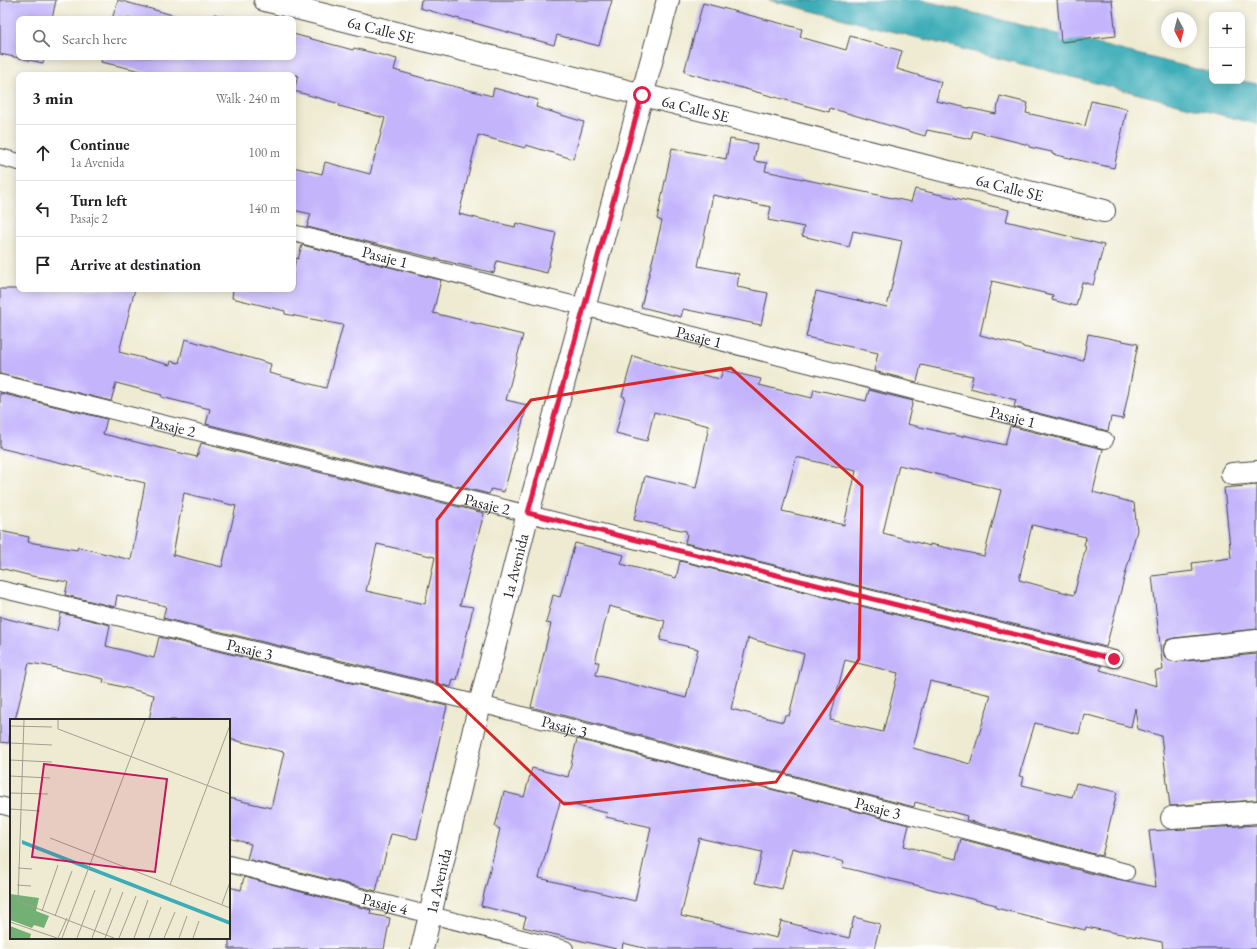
<!DOCTYPE html>
<meta charset="utf-8">
<style>
:root{--surface:#fff;--page:#f6f6f6;--text:#202124;--muted:#757577;--line:#e0e0e0}
body{margin:0;font-family:"EB Garamond",serif;background:var(--page);color:var(--text)}
.controls{position:absolute;right:12px;top:12px;display:grid;overflow:hidden;border-radius:8px;box-shadow:0 2px 10px #0003}
.controls button{width:36px;height:36px;display:grid;place-items:center;padding:0;border:0;border-bottom:1px solid var(--line);background:var(--surface);color:var(--text);font:20px sans-serif}
.compass{position:absolute;left:1161px;top:12px;width:36px;height:36px;border-radius:50%;background:var(--surface);box-shadow:0 2px 10px #0003;rotate:173deg}
.stop{position:absolute;width:12px;height:12px;margin:-9px;border:3px solid #e11d48;border-radius:50%;background:#fff}
.stop.end{background:#e11d48;border-color:#fff;box-shadow:0 1px 4px #0008}
.list{margin:0;padding:0;list-style:none}
h2{display:flex;justify-content:space-between;align-items:center;height:52px;margin:0;padding:0 16px;font-size:17px}
h2 small{font-size:13px;font-weight:400;color:var(--muted)}
.list li{display:grid;grid-template-columns:26px 1fr auto;gap:12px;align-items:center;box-sizing:border-box;height:56px;padding:0 16px;border-top:1px solid var(--line)}
.list b{display:block;font-size:15px;white-space:nowrap}
.list p{margin:0;font-size:13px;white-space:nowrap;color:var(--muted)}
.list em{font-size:13px;font-style:normal;color:var(--muted)}
.icon{flex:none;width:22px;height:22px;fill:none;stroke:currentColor;stroke-width:2;stroke-linecap:round;stroke-linejoin:round}
.map{position:relative;flex:none;width:1257px;height:949px;overflow:hidden}
.search{position:absolute;background:var(--surface);box-shadow:0 2px 10px #0003;left:16px;top:16px;width:280px;height:44px;display:flex;align-items:center;gap:10px;box-sizing:border-box;padding:0 14px;border-radius:8px;color:var(--muted);font-size:15px}
.panel{position:absolute;background:var(--surface);box-shadow:0 2px 10px #0003;left:16px;top:72px;width:280px;height:220px;border-radius:8px}
.map>svg:first-child{display:block}
.water{fill:#3cadb8;stroke:#346c72}
.building{fill:#c3b4fc;fill-rule:evenodd}
.lines{fill:none;stroke-linecap:round;stroke-linejoin:round}
.service-casing{stroke:#484844;stroke-width:18}
.minor-casing{stroke:#484844;stroke-width:24}
.tertiary-casing{stroke:#484844;stroke-width:24}
.service{stroke:#fff;stroke-width:16}
.minor{stroke:#fff;stroke-width:22}
.tertiary{stroke:#fff;stroke-width:22}
.route{stroke:#e11d48;stroke-width:5}
.marked{fill:none;stroke:#d62828;stroke-width:3;stroke-linejoin:round}
.labels{text-anchor:middle;dominant-baseline:central;stroke-width:3;stroke-linejoin:round;paint-order:stroke}
.street-label{font-size:16px;fill:#2b2b2b;stroke:#fff}
.inset-road{fill:none;stroke:#a19e90;stroke-width:1}
.view{fill:#c2185b;fill-opacity:0.15;stroke:#c2185b;stroke-width:2}
.inset-edge{fill:none;stroke:#2b2b2b;stroke-width:2}
</style>
<div class="map">
<svg width="1257" height="949" viewBox="0 0 1257 949">
<rect width="100%" height="100%" fill="#fff"/>
<filter id="ink" filterUnits="userSpaceOnUse"><feTurbulence type="fractalNoise" baseFrequency=".025" numOctaves="2"/><feDisplacementMap in="SourceGraphic" scale="8" xChannelSelector="R" yChannelSelector="G"/><feConvolveMatrix kernelMatrix="1 2 1 2 8 2 1 2 1" color-interpolation-filters="sRGB"/></filter>
<filter id="wash" filterUnits="userSpaceOnUse"><feTurbulence type="fractalNoise" baseFrequency=".012" numOctaves="4" result="noise"/><feDisplacementMap in="SourceGraphic" scale="16" xChannelSelector="R" yChannelSelector="G"/><feGaussianBlur stdDeviation="0.9" result="paint"/><feColorMatrix in="noise" values="0 0 0 0 0 0 0 0 0 0 0 0 0 0 0 0 0 1.4 0 .05"/><feComposite in="paint" operator="in"/></filter>
<g filter="url(#wash)">
<rect width="100%" height="100%" fill="#efebd3"/>
<path class="water" d="M769,0H922L1212,73V81H1242L1257,84V124Z"/>
<g id="blocks">
<path class="building" d="M0,0H56L52,19H19V57H44L43,63L0,54Z
M118,0L155,10L186,19H112Z
M421,0H612L599,46L557,35L554,45L420,8Z
M1057,0H1112L1116,36L1061,42Z
M703,3L802,29L800,37L846,50L850,36L902,51L897,69L941,82L936,101L996,114L1000,96L1028,103L1026,113L1085,126L1091,101L1127,109L1114,168L1052,154V152L1029,147V145L973,131L971,139L927,130L925,136L830,108L829,112L684,72Z
M214,14L234,19H213Z
M293,34L353,50L354,48L397,59L394,70L441,83L492,96L494,88L538,100L536,107L584,122L573,159L526,145L525,148L478,135L459,214L515,227L516,223L556,233L547,273L497,261L494,273L307,227L311,214L293,210V167L322,174L325,162L370,174L385,118L339,106L340,104L294,91L298,75H159L101,62L102,57H293Z
M730,139L757,144L754,161L767,163L765,171L911,202L915,189L1009,210L1006,221L1104,245L1093,285L1082,282L1076,306L1052,300L1053,295L992,281L980,335L1023,346V347L1083,361L1088,334L1138,344L1123,419L1111,417L1108,431L1014,407L1016,400L970,388L973,376L921,365L917,382L874,371L878,353L806,337L816,291L887,307L902,241L853,231L849,247L802,236L804,227L768,220L771,207L713,195L698,266L739,274L737,287L768,293L761,325L683,309L681,317L641,307L662,221L657,219L672,148L726,159Z
M302,245L441,280L433,313L523,335L506,400L527,405L504,492L491,489L489,494L206,424L210,409L161,397L162,395L116,383L111,401L0,374V289H135L119,352L170,365L171,361L179,363L185,339L271,364L269,373L326,388L343,325L285,314V311L232,298L233,289H293V271L296,258L298,259Z
M633,356L668,367L720,379L723,370L761,379L759,385L812,398L814,389L866,401L869,390L913,401L907,424L963,437V435L1005,445L1010,426L1103,449L1093,492L1134,503L1137,530L1106,647L685,543L687,534L686,531L634,520L645,476L696,488L709,426L654,412L647,441L616,433L625,397L622,396ZM796,457L856,471L844,525L782,511ZM899,465L1001,490L984,556L930,544V546L883,533ZM1032,525L1086,537L1084,545L1086,546L1074,595L1019,580Z
M0,393L107,419L103,434L197,457L201,443L484,513L460,605L473,607L457,680L453,679L451,687L163,618L166,606L117,595L115,607L65,595L68,582L32,576L0,568V531L29,537L28,542L77,550L78,547L131,560L145,483L0,448ZM184,493L236,506L222,567L173,555ZM377,544L435,557L425,604L366,591Z
M1257,485V629L1174,638L1167,640L1164,645L1163,651L1165,658L1170,661L1176,662L1257,654V800L1170,806L1161,736L1138,729L1135,708L1131,727L1084,714L1079,734L1035,723L1019,776L1024,777L1022,785L1072,797L1076,783L1117,792L1102,856L966,820L967,816L915,802L914,807L531,707L551,624L546,623L553,595L560,597L575,543L624,555L621,564L676,578L680,561L1102,666L1100,670L1157,686L1155,671L1163,670L1152,576L1193,571L1192,563L1231,558L1224,488ZM609,606L665,621L660,640L698,649L686,698L596,675L599,662H595ZM748,638L804,654L789,716L785,715L783,722L731,709ZM845,660L898,673L883,732L830,720ZM930,681L991,695L970,764L913,748Z
M61,613L110,625L106,646L154,658L159,637L447,706L417,839L391,834L376,891L247,859L251,844L229,838V798L271,808L284,752L229,739V720H149L154,695L103,682L104,679L43,665L29,663L15,720H11L9,743L0,742V617L57,631Z
M577,739L909,825L904,846L956,859L961,839L1098,875L1156,887L1149,831L1257,825V949H1163L1162,942L1086,927L1085,930L996,908V905L842,867L844,862L792,848L782,889L755,883L762,852L699,838L681,916L777,938L781,921L849,938L854,917L880,924L874,949H648L623,943L622,949H616L523,927L526,917L481,906L500,829L495,827L504,792L524,797L532,768L568,777ZM560,802L607,813L606,817L651,827L635,901L539,878Z
M244,877L371,910L370,914L390,918L384,949H229V887L241,890Z"/>
</g>
</g>
<g filter="url(#ink)">
<use href="#blocks" fill-opacity="0" stroke="#484844" stroke-width="1"/>
<g class="lines">
<g class="service-casing">
<g id="service">
<path d="M0,157L19,162"/>
<path id="s1" d="M293,233L1105,440"/>
<path id="s2" d="M0,383L1114,659"/>
<path id="s3" d="M0,589L480,704L1126,872"/>
<path d="M0,805L11,808"/>
<path id="s4" d="M229,864L565,949"/>
</g>
</g>
<g class="minor-casing">
<g id="minor">
<path id="s5" d="M265,0L1104,211"/>
<path d="M1232,474L1257,472"/>
<path d="M1175,650L1257,641"/>
<path d="M1172,818L1257,812"/>
</g>
</g>
<g class="tertiary-casing">
<g id="tertiary">
<path id="s6" d="M422,949L480,704L528,513L668,0"/>
</g>
</g>
<use href="#service" class="service"/>
<use href="#minor" class="minor"/>
<use href="#tertiary" class="tertiary"/>
</g>
</g>
<g class="lines" filter="url(#ink)">
<path class="route" d="M642,95L528,513L1114,659"/>
</g>
<path class="marked" d="M731,368L862,486L859,659L776,782L564,804L437,683V520L531,400Z"/>
<g class="labels">
<g class="street-label">
<text stroke="none"><textPath href="#s5" startOffset="120">6a Calle SE</textPath></text>
<text stroke="none"><textPath href="#s5" startOffset="444">6a Calle SE</textPath></text>
<text stroke="none"><textPath href="#s5" startOffset="768">6a Calle SE</textPath></text>
<text stroke="none"><textPath href="#s1" startOffset="95">Pasaje 1</textPath></text>
<text stroke="none"><textPath href="#s1" startOffset="419">Pasaje 1</textPath></text>
<text stroke="none"><textPath href="#s1" startOffset="743">Pasaje 1</textPath></text>
<text stroke="none"><textPath href="#s2" startOffset="178">Pasaje 2</textPath></text>
<text stroke="none"><textPath href="#s2" startOffset="502">Pasaje 2</textPath></text>
<text stroke="none"><textPath href="#s6" startOffset="394">1a Avenida</textPath></text>
<text stroke="none"><textPath href="#s3" startOffset="257">Pasaje 3</textPath></text>
<text stroke="none"><textPath href="#s3" startOffset="581">Pasaje 3</textPath></text>
<text stroke="none"><textPath href="#s3" startOffset="905">Pasaje 3</textPath></text>
<text stroke="none"><textPath href="#s6" startOffset="70">1a Avenida</textPath></text>
<text stroke="none"><textPath href="#s4" startOffset="161">Pasaje 4</textPath></text>
</g>
</g>
<g transform="translate(10 719)">
<rect width="220" height="220" fill="#efebd3"/>
<path d="M0,175L29,179L26,192L39,197L34,209L24,206L22,209L0,201ZM0,207L21,215L20,219H0Z" fill="#72b173"/>
<path d="M12,121L220,202V206L12,125Z" fill="#3cadb8"/>
<path class="inset-road" d="M14,1L8,182L104,219M48,1V10L220,75M0,7L42,8M0,24L42,26M0,41L42,43M0,57L40,59M0,74L38,75M0,90L30,92M40,119L220,189M8,149L22,150M7,166L21,167M160,166L220,6M212,185L220,163M32,192L48,146M45,197L62,152M0,203L47,219M48,219L57,199M52,219L135,1M67,219L85,171M82,219L101,169M95,219L113,173M109,219L126,177M124,219L138,181M139,219L151,188M154,219L165,193M169,219L177,197M183,219L189,202"/>
<path class="view" d="M34,45L157,60L145,153L22,138Z"/>
<rect width="220" height="220" class="inset-edge"/>
</g>
</svg>
<div class="controls">
<button>+</button>
<button>−</button>
</div>
<svg class="compass" viewBox="-18 -18 36 36"><path d="M0-13l5 13h-10z" fill="#e53935"/><path d="M0 13l5-13h-10z" fill="#757577"/></svg>
<div class="stop" style="left:642px;top:95px"></div>
<div class="stop end" style="left:1114px;top:659px"></div>
<div class="search"><svg class="icon" aria-label="search" viewBox="0 0 24 24"><circle cx="10" cy="10" r="6"/><path d="M15 15l6 6"/></svg>Search here</div>
<section class="panel">
<h2>3 min<small>Walk · 240 m</small></h2>
<ul class="list">
<li><svg class="icon" aria-label="ahead" viewBox="0 0 24 24"><path d="M12 20V5M6 11l6-6 6 6"/></svg><div><b>Continue</b><p>1a Avenida</p></div><em>100 m</em></li>
<li><svg class="icon" aria-label="left" viewBox="0 0 24 24"><path d="M17 20v-9H6M10 6l-5 5 5 5"/></svg><div><b>Turn left</b><p>Pasaje 2</p></div><em>140 m</em></li>
<li><svg class="icon" aria-label="arrive" viewBox="0 0 24 24"><path d="M6 21V4h12l-3 4 3 4H6"/></svg><div><b>Arrive at destination</b></div></li>
</ul>
</section>
</div>
